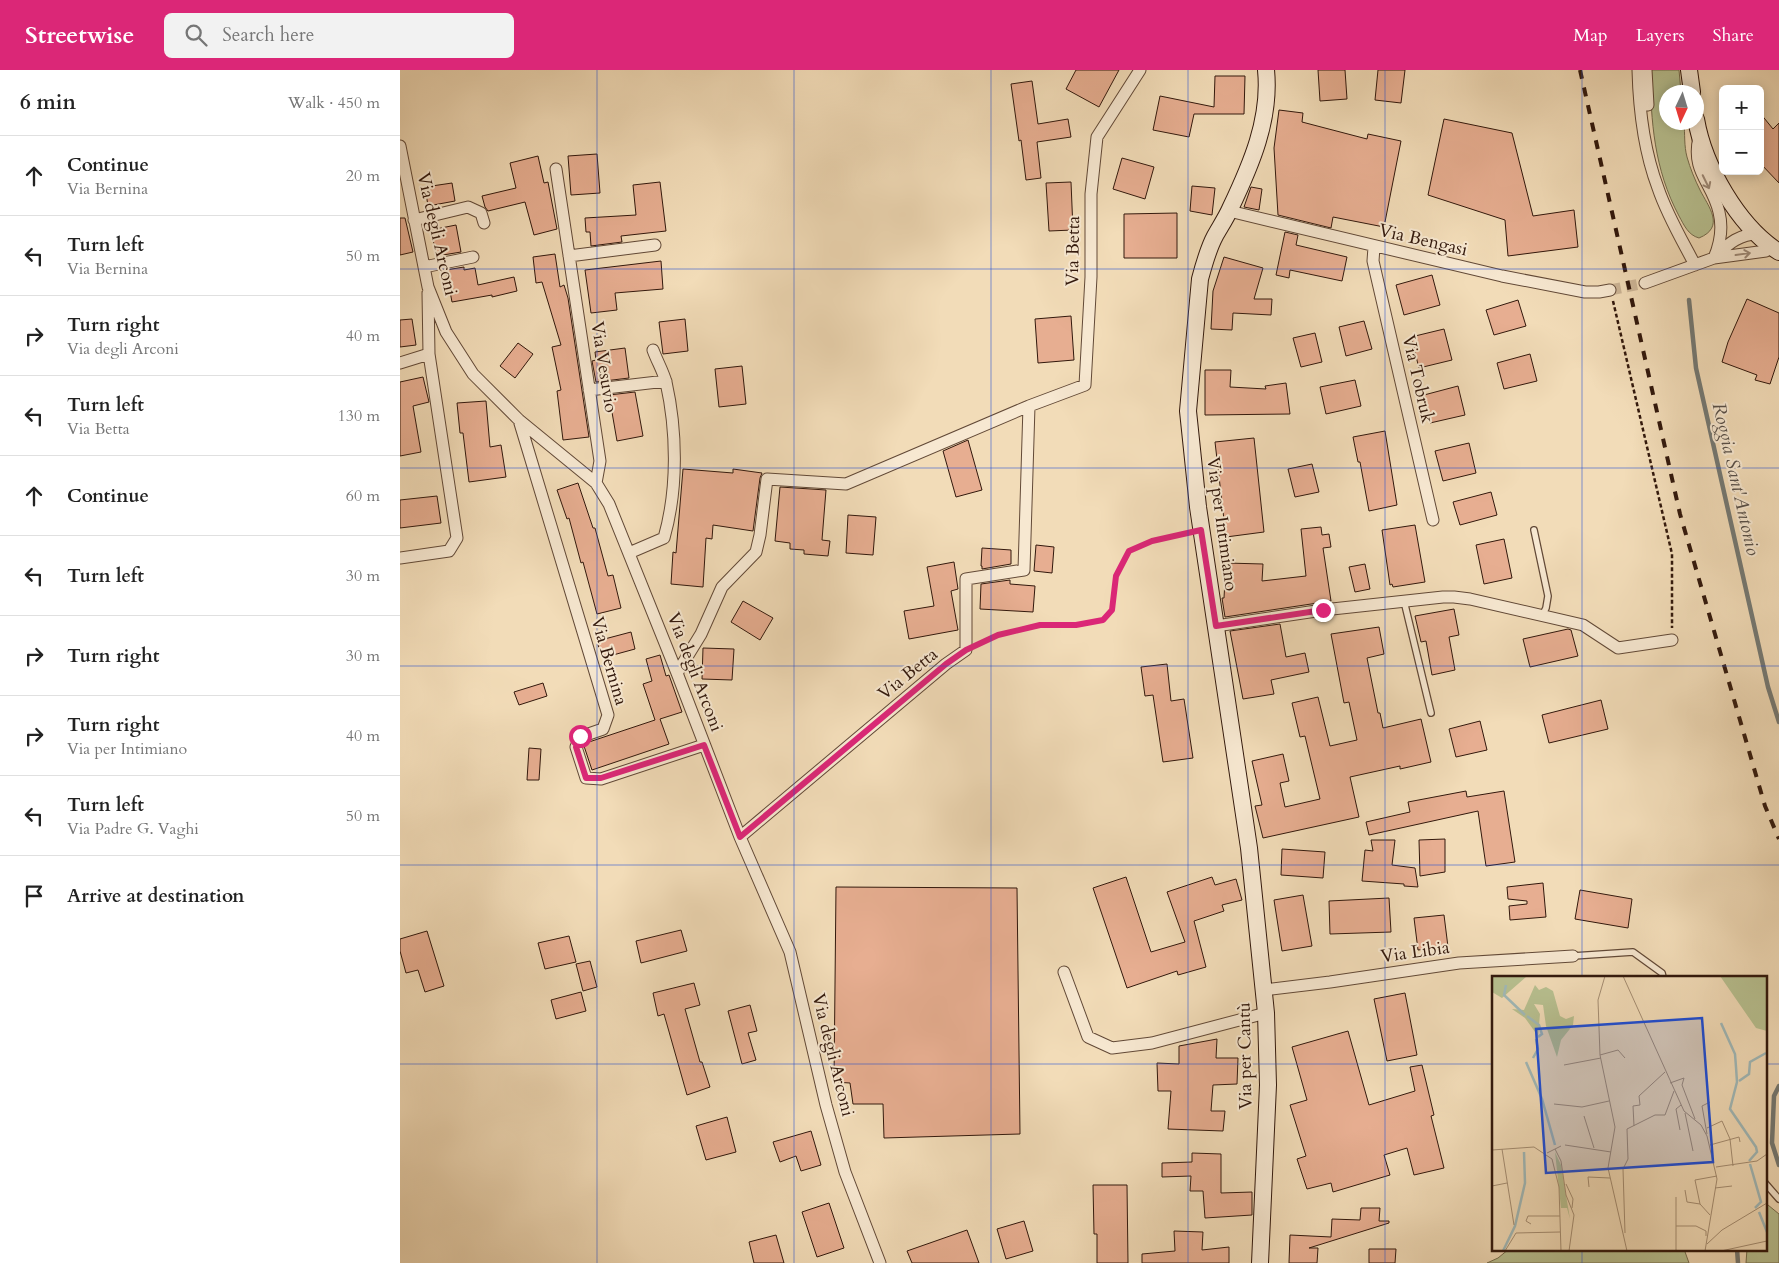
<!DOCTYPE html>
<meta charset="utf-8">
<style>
:root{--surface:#fff;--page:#f2f2f2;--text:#222;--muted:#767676;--line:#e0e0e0;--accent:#db2777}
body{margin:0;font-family:Cardo,serif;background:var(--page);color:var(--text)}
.controls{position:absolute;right:15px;top:15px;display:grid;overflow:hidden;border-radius:8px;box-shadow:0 2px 12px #0003}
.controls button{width:45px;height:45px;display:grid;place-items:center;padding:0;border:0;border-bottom:1px solid var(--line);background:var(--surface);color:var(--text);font:25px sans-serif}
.compass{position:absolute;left:1259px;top:15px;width:45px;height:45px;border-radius:50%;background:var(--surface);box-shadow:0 2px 12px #0003;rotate:184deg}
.stop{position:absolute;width:15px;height:15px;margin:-11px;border:4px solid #db2777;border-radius:50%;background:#fff}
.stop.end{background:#db2777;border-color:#fff;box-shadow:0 1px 5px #0008}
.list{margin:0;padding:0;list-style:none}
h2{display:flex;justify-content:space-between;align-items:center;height:65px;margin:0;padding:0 20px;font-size:21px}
h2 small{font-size:16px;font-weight:400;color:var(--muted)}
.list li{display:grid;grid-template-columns:32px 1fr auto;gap:15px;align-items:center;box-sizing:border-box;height:80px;padding:0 20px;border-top:1px solid var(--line)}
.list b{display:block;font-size:19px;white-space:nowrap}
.list p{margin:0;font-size:16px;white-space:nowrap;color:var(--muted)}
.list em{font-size:16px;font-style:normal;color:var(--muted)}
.icon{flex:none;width:28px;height:28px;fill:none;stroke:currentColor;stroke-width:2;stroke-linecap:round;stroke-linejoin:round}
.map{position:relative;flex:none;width:1379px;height:1193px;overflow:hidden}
header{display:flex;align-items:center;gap:30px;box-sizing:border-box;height:70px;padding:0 25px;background:var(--accent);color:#fff}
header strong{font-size:24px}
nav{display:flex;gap:28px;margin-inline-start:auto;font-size:18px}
.search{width:350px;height:45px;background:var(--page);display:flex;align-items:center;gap:12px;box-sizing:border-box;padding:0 18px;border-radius:8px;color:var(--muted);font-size:19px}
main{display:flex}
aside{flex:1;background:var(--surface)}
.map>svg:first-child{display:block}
.green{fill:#b8c191;stroke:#756c4e}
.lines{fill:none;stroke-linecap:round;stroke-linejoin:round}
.stream{stroke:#747974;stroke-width:4.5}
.building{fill:#e7ae91;stroke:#32180c}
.street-tunnel{stroke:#ccb596;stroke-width:11;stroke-dasharray:11 5.5;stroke-linecap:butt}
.lane-casing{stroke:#624937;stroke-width:8}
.street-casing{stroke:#624937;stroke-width:13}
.secondary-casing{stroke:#32180c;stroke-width:18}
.path{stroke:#32180c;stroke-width:2.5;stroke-dasharray:4 2.5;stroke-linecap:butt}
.lane{stroke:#f7e8d1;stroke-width:5.5}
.street{stroke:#f7e8d1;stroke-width:11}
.secondary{stroke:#f7e8d1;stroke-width:16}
.rail{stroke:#32180c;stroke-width:4;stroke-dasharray:9 9;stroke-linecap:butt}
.oneway{stroke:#9e8a78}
.route{stroke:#db2777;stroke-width:6}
.grid{fill:none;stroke:#1d4ed8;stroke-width:1;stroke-opacity:0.55}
.labels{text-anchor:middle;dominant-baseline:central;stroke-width:4;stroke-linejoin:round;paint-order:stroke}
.street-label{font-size:18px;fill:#32180c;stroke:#f7e8d1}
.water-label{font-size:19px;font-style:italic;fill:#585049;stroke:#f7e8d1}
.inset-river{fill:none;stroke:#a0b9b9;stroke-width:2.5}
.inset-road{fill:none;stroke:#a58e73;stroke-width:1}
.view{fill:#1d4ed8;fill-opacity:0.15;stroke:#1d4ed8;stroke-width:2.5}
.inset-edge{fill:none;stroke:#32180c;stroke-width:2.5}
</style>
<header>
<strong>Streetwise</strong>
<div class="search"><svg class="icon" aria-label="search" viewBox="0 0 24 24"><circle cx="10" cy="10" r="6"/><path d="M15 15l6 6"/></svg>Search here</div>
<nav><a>Map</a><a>Layers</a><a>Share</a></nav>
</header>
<main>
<aside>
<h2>6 min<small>Walk · 450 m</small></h2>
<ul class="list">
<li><svg class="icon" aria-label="ahead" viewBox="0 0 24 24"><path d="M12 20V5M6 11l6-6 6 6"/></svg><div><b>Continue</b><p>Via Bernina</p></div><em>20 m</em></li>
<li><svg class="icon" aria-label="left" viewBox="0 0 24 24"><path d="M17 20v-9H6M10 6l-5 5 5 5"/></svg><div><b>Turn left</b><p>Via Bernina</p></div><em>50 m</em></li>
<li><svg class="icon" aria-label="right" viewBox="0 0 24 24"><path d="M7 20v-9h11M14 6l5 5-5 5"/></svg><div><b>Turn right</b><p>Via degli Arconi</p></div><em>40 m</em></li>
<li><svg class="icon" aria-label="left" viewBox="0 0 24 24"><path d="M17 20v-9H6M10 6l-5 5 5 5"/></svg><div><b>Turn left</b><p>Via Betta</p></div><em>130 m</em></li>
<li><svg class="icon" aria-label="ahead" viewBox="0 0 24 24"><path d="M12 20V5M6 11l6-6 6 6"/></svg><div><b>Continue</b></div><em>60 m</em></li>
<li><svg class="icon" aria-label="left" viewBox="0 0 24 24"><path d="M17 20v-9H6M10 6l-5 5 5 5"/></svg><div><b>Turn left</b></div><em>30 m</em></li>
<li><svg class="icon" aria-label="right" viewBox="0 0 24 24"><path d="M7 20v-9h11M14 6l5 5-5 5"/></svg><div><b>Turn right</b></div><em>30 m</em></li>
<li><svg class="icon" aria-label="right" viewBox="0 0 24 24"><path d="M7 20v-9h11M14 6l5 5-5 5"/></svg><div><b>Turn right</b><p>Via per Intimiano</p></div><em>40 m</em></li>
<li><svg class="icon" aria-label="left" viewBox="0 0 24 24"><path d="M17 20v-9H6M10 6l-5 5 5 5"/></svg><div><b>Turn left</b><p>Via Padre G. Vaghi</p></div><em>50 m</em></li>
<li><svg class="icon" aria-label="arrive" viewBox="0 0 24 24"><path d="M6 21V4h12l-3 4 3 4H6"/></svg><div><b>Arrive at destination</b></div></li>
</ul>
</aside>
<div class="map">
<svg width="1379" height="1193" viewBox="0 0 1379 1193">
<rect width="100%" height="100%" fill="#f2dcb8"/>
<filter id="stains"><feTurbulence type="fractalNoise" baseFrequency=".004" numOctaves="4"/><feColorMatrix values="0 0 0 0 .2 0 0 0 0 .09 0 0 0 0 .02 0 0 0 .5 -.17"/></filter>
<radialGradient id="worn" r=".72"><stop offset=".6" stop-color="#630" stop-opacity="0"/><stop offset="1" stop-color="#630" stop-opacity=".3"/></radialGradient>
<path class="green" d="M1250,0H1279L1281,22H1266V52L1284,53C1285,64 1284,76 1287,87C1290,98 1295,110 1300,120C1308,136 1326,157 1299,168C1288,165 1284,155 1279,146C1254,99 1251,52 1250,0Z
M1368,1135L1379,1144V1193H1346L1347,1179H1365V1138Z
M1109,1179H1284L1289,1193H1087L1098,1188Z"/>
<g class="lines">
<path class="stream" d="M1289,230L1296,298L1368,617L1379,652
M1379,1016L1374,1026L1372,1073L1379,1095
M1337,1179L1338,1193"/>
</g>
<path class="building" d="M676,0H719L699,37L666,19Z
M918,0H945L947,29L920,31Z
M978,0H1005L1001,33L975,30Z
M815,6H845L844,44H794L789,67L753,60L760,26L814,37Z
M632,11L638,54L668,49L671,67L637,72L641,108L626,110L621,70L619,71L611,14Z
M879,40L903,43L902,52L967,69L968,64L1001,71L984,157L933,147L931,158L878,145L874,78Z
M1360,43L1373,59L1379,53V113L1360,93Z
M1044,49L1112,63L1133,146L1174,140L1178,177L1108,186L1105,150L1028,125Z
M197,84L200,123L171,125L168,86Z
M138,86L144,113L148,112L157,159L134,165L125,132L88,141L85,137L82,126L116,118L110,93Z
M722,88L754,97L745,129L713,119Z
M260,112L266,161L221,166L222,172L191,176L190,162H186L185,148L236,145L233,115Z
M671,112L673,160L649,161L646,113Z
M52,113L55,131L28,136L25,117Z
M792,116L815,118L812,145L790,141Z
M851,117L862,119L859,140L844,137Z
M777,143V188H724V144Z
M0,148H5L13,182L0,185Z
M56,155L61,182L43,185V183L36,184L31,160Z
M885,162L898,165L896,175L947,187L942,211L890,200L889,208L876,205Z
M155,184L160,217L164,215L168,228L189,367L163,370L157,321L161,320L152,277L161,275L142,212L136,213L133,187Z
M824,187L863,198L854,229H872L871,245L833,243L832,260L811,259L813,221Z
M261,191L263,219L215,223L217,240L191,243L185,200Z
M64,197V200L75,198L78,215L114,207L117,221L92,227V225L52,232L46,200Z
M1032,205L1040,235L1004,245L996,215Z
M1347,229L1379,243V287L1370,314L1355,310L1357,305L1322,292L1328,272Z
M1118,230L1126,256L1094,265L1086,240Z
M671,246L674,290L638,293L635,249Z
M12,249L16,275L0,277V250Z
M285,249L288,281L263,284L259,252Z
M964,251L972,279L946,286L939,257Z
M1044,259L1052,290L1019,298L1011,267Z
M915,263L922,292L901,297L893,268Z
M118,273L133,284L115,308L100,296Z
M225,278L229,308L196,312L192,291L196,290L195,282Z
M1130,284L1137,311L1104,319L1097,293Z
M342,296L346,334L319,337L315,299Z
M805,300H831L830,317L866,319L865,316L886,313L890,344L805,345Z
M23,307L29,332L13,336L21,382L0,386V312Z
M955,310L961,336L926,344L920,317Z
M1058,316L1065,345L1030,353L1024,325Z
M235,322L243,366L217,371L209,325Z
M86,331L90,377L101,375L106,407L69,412L63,363H60L57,333Z
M985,361L997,435L969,441L960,392H958L953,367Z
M854,368L864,462L826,467L815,372Z
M568,370L582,420L556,427L543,381Z
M1069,373L1076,403L1043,411L1035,381Z
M912,394L919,422L895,427L888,399Z
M283,399L333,403V399L362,403L360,408L353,461L313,455L312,469L306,468L303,517L271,514L273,482L276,483Z
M178,413L193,458H195L208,506L213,505L221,538L197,544L183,492L181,493L169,448L167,449L157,420Z
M380,417L426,420L422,470L430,471L428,486L404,484V480L390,479V473L375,471Z
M1091,422L1097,445L1060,455L1053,432Z
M37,426L41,453L0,458V430Z
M448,445L476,447L473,485L446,483Z
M1015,455L1025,512L993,517L992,514L990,515L982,460Z
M921,457L922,465L929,464L931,477L923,478L931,531L825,547L822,528H824L826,493L863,494L862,511L906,506L901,459Z
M1104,469L1112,508L1084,514L1076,475Z
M636,475L654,477L652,503L634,501Z
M582,478L611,480V494L582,499V496H581Z
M554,492L558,519L551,521L558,560L509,569L504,541L534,536L527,497Z
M965,494L970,519L955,522L949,497Z
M610,510V514L635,516L633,542L580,539L581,514Z
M343,531L373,548L360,570L331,552Z
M1054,539L1059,565L1049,567L1055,600L1032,605L1026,571L1021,572L1015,546Z
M880,554L886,587L905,583L909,602L871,610L874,624L843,629L830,561Z
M979,557L984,584L967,588L978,643H980L983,658L1021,649L1031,692L1000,699V696L950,707L959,747L863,768L855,736L862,735L852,691L883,684L889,711L880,713L885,737L920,729L905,666L900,667L892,633L918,627L930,676L957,670L949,632L944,633L931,564Z
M1168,559L1171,560L1178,586L1130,597L1123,569Z
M231,562L235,579L202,588L197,571Z
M303,578L334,579L332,610L302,609Z
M260,585L266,606L269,605L282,642L260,649L269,674L192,700L184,676L186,673L255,650L243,614L252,611L246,589Z
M767,594L771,631L784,629L793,688L763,692L753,625L745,626L741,597Z
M143,613L147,626L119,635L114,622Z
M1201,630L1208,659L1149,673L1142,645Z
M1080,651L1087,680L1056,687L1049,659Z
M129,678L141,679L139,710H127Z
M1066,721L1067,727L1104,721L1115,792L1086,796L1078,741L969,765L966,752L1010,742L1008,732Z
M1045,769V802L1020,806L1019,770Z
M971,770H995L992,795L1015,798L1018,817L1004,816V814L962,811L965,780L973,781Z
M882,779L925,782L923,808L881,805Z
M726,807L751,882L785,872L767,822L812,807L815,815L836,809L842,830L822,835L824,841L794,851L806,897L778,905L777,901L727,918L693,818Z
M1143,813L1146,847L1110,850L1109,836L1127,834V831L1108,829L1107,817Z
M436,817L617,818L620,1064L484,1068L483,1034H453L450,1013L434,1012Z
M1180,820L1232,829L1228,858L1175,849Z
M903,825L912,876L882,881L874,830Z
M989,828L991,862L930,864L929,831Z
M1044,845L1048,877L1018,880L1014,848Z
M281,860L287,881L241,893L236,871Z
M27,861L44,916L25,922L18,900L6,903L0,881V869Z
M169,866L176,892L145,899L138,873Z
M190,891L197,917L183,921L176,894Z
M294,913L300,935L285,939L300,992H302L310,1017L287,1025L264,944L258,946L253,923Z
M181,922L186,941L156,949L151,930Z
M1005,923L1017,985L987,991L974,929Z
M350,935L357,961L348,963L356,990L342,994L328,941Z
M948,961L969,1035L1015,1021L1010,997L1022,995L1034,1045L1031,1046L1044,1098L1014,1105L1007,1078L984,1085L990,1105L933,1122L931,1113L907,1119L897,1089L906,1086L890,1035L907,1030L892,977Z
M817,969L816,988H838L837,1014L813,1015L811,1041H825L823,1061L768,1059L771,1021H758L757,993L779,994V976Z
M327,1047L336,1082L306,1090L296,1056Z
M411,1061L421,1095L401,1101L396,1086L380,1092L373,1072Z
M792,1083L821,1084V1123L852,1122V1145L805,1148L803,1121H790L791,1106L762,1107V1093L792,1092Z
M693,1115H727L728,1193H697V1164H694Z
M429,1133L444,1178L417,1187L402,1142Z
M961,1138H980L979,1151H989V1153L909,1178H918L917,1193H889L890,1165L931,1167L932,1149L960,1150Z
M624,1151L633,1181L606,1189L597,1159Z
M567,1160L579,1193H512L507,1181Z
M774,1161L803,1162L802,1180L829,1177V1193H742V1184L775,1181Z
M376,1165L384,1193H354L349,1172Z
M969,1179H996L995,1193H969Z"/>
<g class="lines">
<path class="street-tunnel" d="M1210,220L1245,213"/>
<g class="lane-casing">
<path id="lane" d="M1134,460L1148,526L1146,538L1142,546
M1004,531L1031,643
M1173,886L1233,882L1262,903L1263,907
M1365,1113L1379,1129"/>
</g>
<g class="street-casing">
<path id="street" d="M1238,0C1239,39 1244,81 1258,118C1267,145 1282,170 1295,195
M1246,0L1248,35
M1299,67C1291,102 1312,112 1319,142C1323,158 1320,174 1314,188
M0,76L28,217L46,262L73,304L119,350L196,413L209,434L277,603L340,767L390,882L426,1035L445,1102L480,1193
M156,99L200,391L196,413
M829,141L1102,206L1185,222H1199L1210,220
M14,150L68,137L81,143L84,153
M974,177L973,191L1033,450
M1317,185C1329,173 1340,164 1358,164
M169,186L255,175
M24,197L73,187
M1245,213L1314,188L1366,181L1371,177
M0,293L29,284
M189,320L266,311
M119,350L208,645L203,659L180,667L176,677L186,708L201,709L304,675
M229,483L264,468C278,419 277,361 266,312C263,301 257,291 253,280
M0,488L49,481L57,468L29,284L28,223
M816,556L923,540L1043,527H1054L1070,529L1183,555L1218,578L1272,570
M277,603L301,564L322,517L356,482L360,465L367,409L446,414L629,336L685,315L691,207V124L697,67L740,0
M340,767L546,594L566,580V509L624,500L629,336
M664,902L688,967L712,978L752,973L866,943
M864,920L930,912L1059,893L1173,886"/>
</g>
<g class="secondary-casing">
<path id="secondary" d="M1289,0L1292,22
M1296,49C1304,96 1338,156 1379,182
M860,1193L868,1015L866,943L849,778L798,437L788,341L800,209C804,194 808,179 815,166C820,157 826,148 830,139C851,95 871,49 866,0"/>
</g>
<path class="path" d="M1213,231L1272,484V558
M579,574L598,565L640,555H676L703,550L712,540L716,506L729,481L752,471L786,464"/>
<use href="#lane" class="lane"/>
<use href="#street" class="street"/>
<use href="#secondary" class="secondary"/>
<path class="rail" d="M1180,0L1280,444L1365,736L1379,769"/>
</g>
<defs><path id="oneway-shaft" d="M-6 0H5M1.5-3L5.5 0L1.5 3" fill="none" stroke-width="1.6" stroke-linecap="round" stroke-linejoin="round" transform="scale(1.25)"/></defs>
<g class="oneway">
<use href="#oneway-shaft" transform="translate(1306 112) rotate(64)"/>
<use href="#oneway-shaft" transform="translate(1343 184) rotate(-8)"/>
</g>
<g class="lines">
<path class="route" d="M180,666L176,677L186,708H201L304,675L340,767L546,594L566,580L598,565L640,555H676L703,550L712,540L716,506L729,481L752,471L801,460L816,556L923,540"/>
</g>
<path class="grid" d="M197,0V1193M394,0V1193M591,0V1193M788,0V1193M985,0V1193M1182,0V907M0,199H1379M0,398H1379M0,596H1379M0,795H1379M0,994H1093M1365,994H1379M1182,1179V1193"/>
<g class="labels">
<g class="street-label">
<text transform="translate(37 164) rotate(77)">Via degli Arconi</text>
<text transform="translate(1023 170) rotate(13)">Via Bengasi</text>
<text transform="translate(673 181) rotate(-89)">Via Betta</text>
<text transform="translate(204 297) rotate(81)">Via Vesuvio</text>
<text transform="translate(1018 309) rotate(77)">Via Tobruk</text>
<text transform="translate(822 454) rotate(82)">Via per Intimiano</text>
<text transform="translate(209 591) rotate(74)">Via Bernina</text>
<text transform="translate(295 602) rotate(69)">Via degli Arconi</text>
<text transform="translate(508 604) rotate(-39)">Via Betta</text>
<text transform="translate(1015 882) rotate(-8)">Via Libia</text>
<text transform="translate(433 985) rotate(76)">Via degli Arconi</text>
<text transform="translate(845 986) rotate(-91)">Via per Cantù</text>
</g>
<g class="water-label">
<text transform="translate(1336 409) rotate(77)">Roggia Sant'Antonio</text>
</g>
</g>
<g transform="translate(1092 906)">
<rect width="275" height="275" fill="#f2dcb8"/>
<path d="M0,0L3,1L35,0L10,22L0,16ZM228,0H275V55L264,52ZM43,9L47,14L54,11L61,15L68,40L74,43L82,40L81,49L69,64L65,81L54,50L51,29L42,28L48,38L46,60L33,42L20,33L32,34ZM63,176L69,189L78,243L75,232H69Z" fill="#b8c191"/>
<path class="inset-river" d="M14,9L12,19L33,39M35,40L47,49L50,58L46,61M229,47L243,78L244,91L245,106L238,133L264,171L265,176L257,185M41,82L46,73L44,63M34,86L50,123L63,169M247,105L257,98L258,86L274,77M258,188L269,226L263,232M267,236L275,256M11,275L23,250L33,207L32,176"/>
<path class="inset-road" d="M113,0L106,24L108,79L123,151L116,192L135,275M131,0L192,135L209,149L215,160L225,203L213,275M108,79L126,74L133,82M72,89L109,82M178,107L192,102L190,109L203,143M62,128L90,131L117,125M193,137L201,175M92,140L102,172M142,150L141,130L148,129L147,120L173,96M215,152L230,145L238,163L241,190M188,154L184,133L189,129M215,158L210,130L218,126M73,169L119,176M218,169L247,161L248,166M10,173L22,249M63,173L69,185L74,219L82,239L77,275M0,174L42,171L60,183L67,211L69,275M55,177L69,170M224,191L265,185L275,178M74,208L81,223L80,232M0,210L15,207M97,211L96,201L118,202M223,212L240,210M193,214L195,226L208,228L218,239M184,221V275M208,228L203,204L225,200M39,248L34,245L36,240H68M184,250H204L214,255V260M133,257L131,193L136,183L135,153L163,139H173L182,115M215,268L230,254L275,227M13,275L24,257L68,256M229,275L275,265"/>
<path class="view" d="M210,42L221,186L54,197L44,53Z"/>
<rect width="275" height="275" class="inset-edge"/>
</g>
<rect width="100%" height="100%" filter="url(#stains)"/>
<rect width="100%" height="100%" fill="url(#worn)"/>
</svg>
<div class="controls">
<button>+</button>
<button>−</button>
</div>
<svg class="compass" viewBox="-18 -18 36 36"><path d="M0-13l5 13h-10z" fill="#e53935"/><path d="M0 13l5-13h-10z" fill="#767676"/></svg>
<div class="stop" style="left:180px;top:666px"></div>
<div class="stop end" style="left:923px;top:540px"></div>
</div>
</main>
